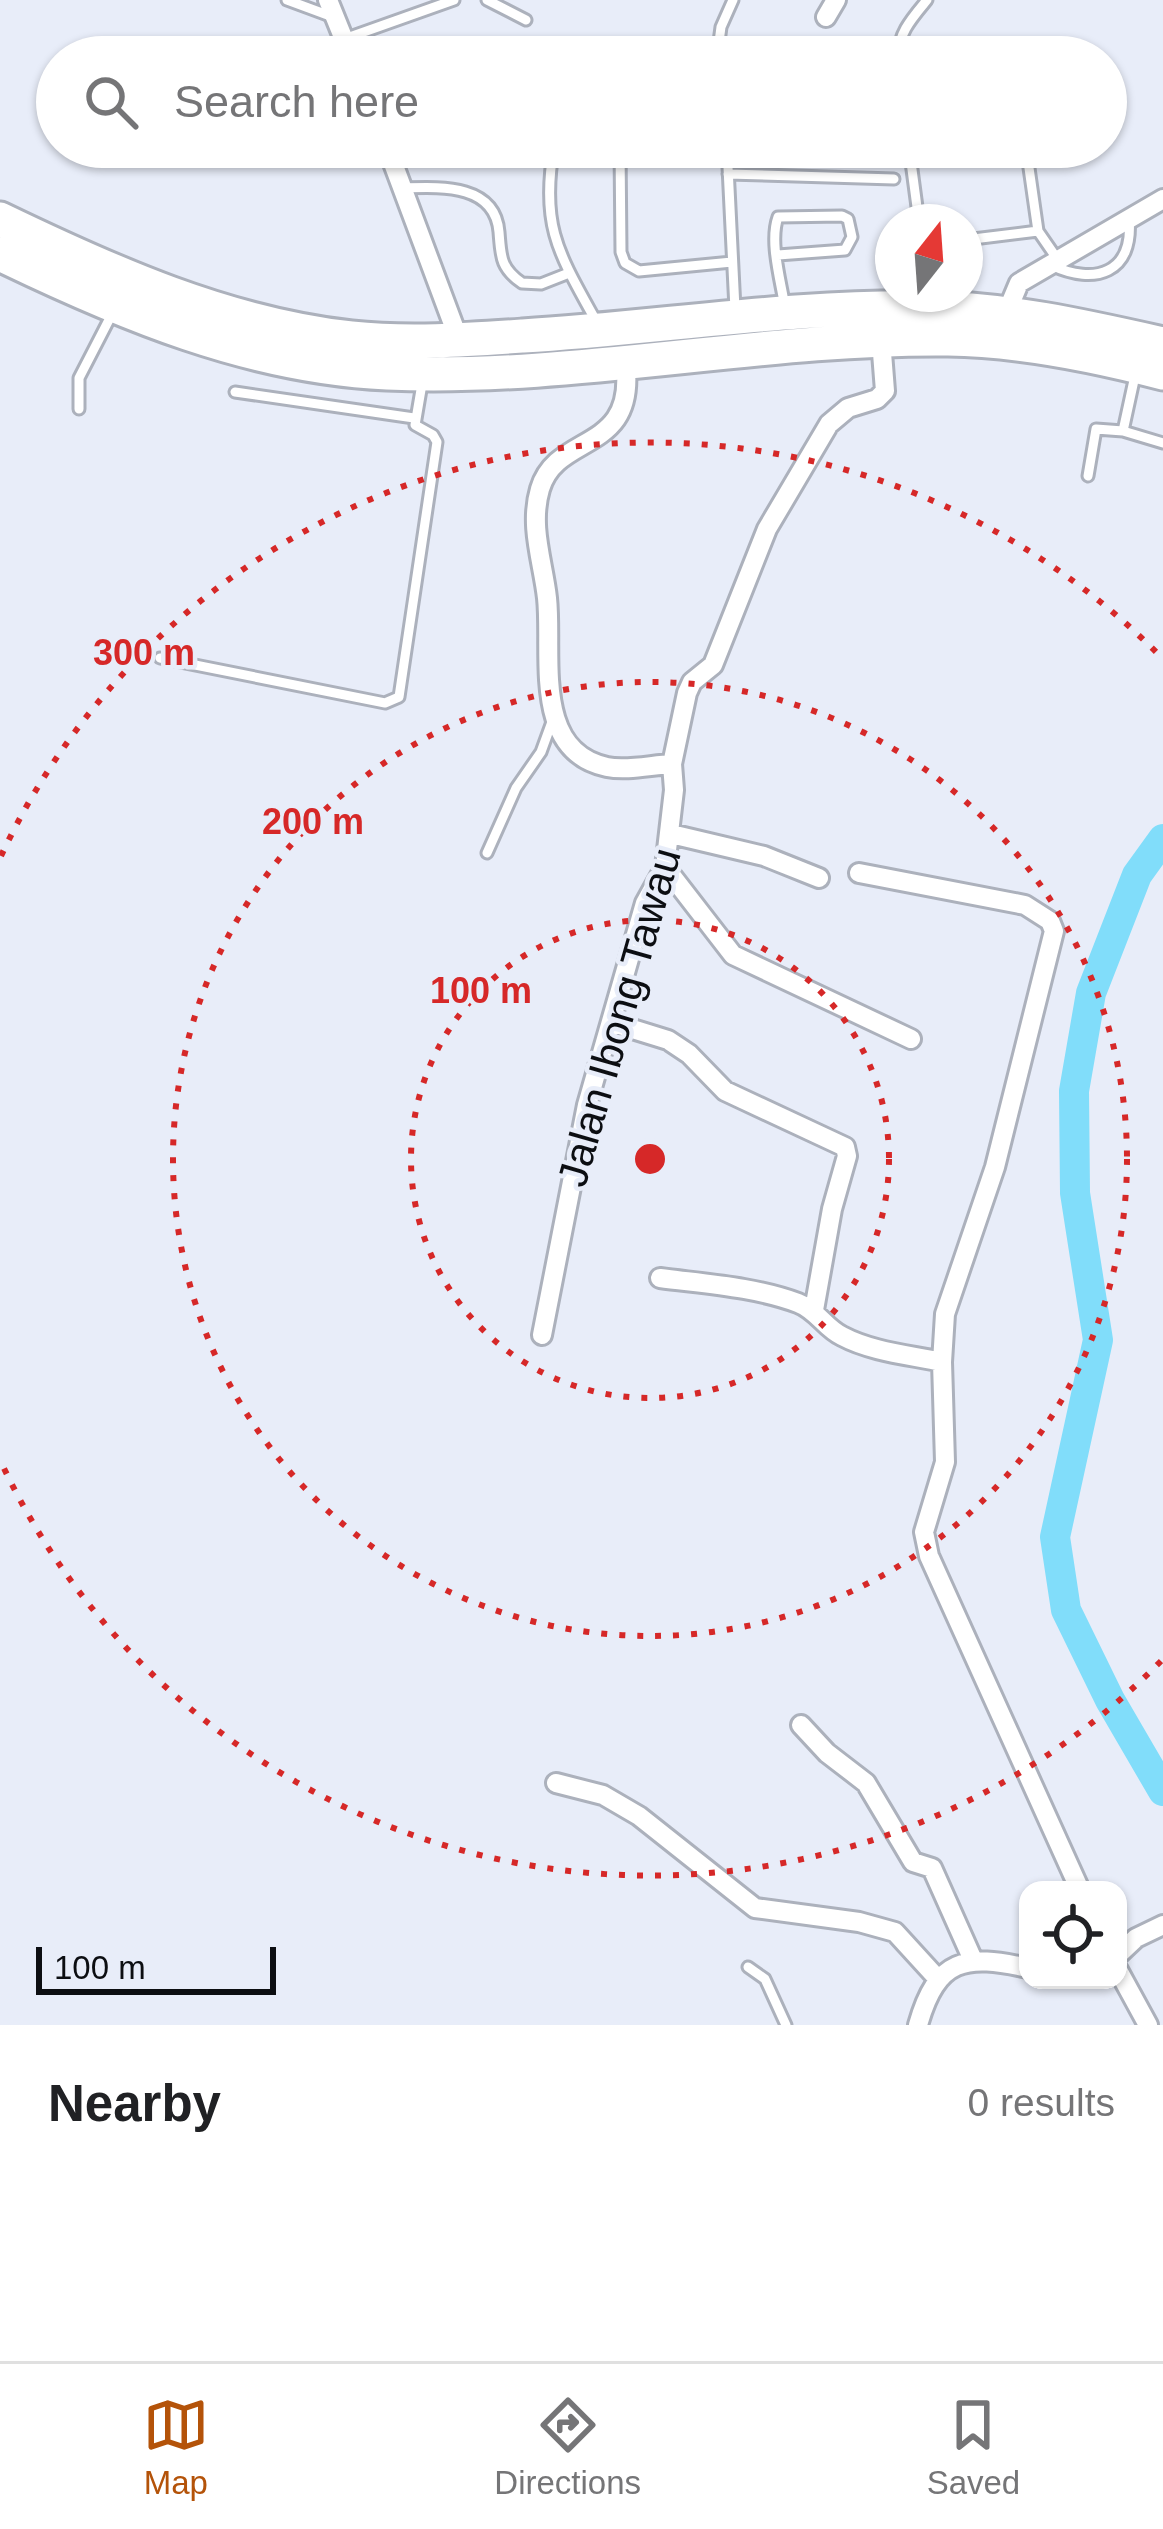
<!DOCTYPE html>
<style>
:root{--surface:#fff;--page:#f6f6f6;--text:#202124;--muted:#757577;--line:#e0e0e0;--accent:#b45309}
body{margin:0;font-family:Helvetica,sans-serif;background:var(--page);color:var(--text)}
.controls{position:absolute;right:36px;bottom:36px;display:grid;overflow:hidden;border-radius:24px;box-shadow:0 3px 9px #0004}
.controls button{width:108px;height:108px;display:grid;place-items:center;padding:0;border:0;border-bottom:3px solid var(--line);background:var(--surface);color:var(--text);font:60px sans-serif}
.compass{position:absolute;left:875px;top:204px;width:108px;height:108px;border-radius:50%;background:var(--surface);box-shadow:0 3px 9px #0004;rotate:17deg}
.scale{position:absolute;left:36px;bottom:30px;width:240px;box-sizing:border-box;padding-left:12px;border:6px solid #0c0e12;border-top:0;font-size:33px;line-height:42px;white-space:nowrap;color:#0c0e12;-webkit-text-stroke:9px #e8edf9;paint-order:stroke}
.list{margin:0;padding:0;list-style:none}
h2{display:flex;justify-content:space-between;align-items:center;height:156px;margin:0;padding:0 48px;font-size:51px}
h2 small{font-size:39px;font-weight:400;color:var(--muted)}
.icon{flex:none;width:66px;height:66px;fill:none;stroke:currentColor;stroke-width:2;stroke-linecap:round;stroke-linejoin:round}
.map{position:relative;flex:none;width:1163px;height:2025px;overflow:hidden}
.search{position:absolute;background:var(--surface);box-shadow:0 3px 9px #0004;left:36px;right:36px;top:36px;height:132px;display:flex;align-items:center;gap:30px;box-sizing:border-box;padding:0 42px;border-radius:66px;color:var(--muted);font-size:45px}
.sheet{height:336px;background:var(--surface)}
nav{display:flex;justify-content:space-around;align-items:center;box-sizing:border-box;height:168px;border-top:3px solid var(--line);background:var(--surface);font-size:33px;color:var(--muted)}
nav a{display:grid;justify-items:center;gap:6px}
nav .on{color:var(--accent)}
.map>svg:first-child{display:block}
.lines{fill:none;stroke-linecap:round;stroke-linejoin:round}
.river{stroke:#81ddfa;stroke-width:30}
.lane-casing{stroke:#acb1bc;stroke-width:15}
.street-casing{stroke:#acb1bc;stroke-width:24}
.highway-casing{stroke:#acb1bc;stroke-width:39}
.lane{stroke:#fff;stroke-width:9}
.street{stroke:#fff;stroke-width:18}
.highway{stroke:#fff;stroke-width:33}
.ring{fill:none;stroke:#d62828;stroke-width:6;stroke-dasharray:6 12}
.labels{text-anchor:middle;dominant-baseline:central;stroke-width:9;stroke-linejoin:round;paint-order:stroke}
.street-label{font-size:42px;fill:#0c0e12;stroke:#e8edf9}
.centre{fill:#d62828;stroke:#e8edf9;stroke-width:6}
.ring-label{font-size:36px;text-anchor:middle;font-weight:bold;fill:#d62828;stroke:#e8edf9;stroke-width:9;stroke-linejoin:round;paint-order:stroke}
</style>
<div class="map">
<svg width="1163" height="2025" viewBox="0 0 1163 2025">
<rect width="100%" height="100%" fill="#e8edf9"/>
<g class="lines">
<path class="river" d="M1163,839L1137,875L1091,993L1074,1091L1075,1193L1098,1340L1055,1537L1066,1610L1110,1700L1163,1791"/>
<g class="lane-casing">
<path id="lane" d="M287,0L333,17
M487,0L526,20
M344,39L454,0
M717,57L721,27L733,0
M899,57C897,34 913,17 927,0
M554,147C540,226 559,254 596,321
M620,147L621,252L625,263L639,271L732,262
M727,147L735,309
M909,147L919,222
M1026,147L1038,231
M728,174L894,179
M403,188C439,187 495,183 499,232C501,256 500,268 522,283L541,284L569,273
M965,240L1038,231L1058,260
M778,255L845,250L852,237L848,219L842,216L778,217C769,242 781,281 785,308
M1051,265C1095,286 1134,273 1129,219
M1136,371L1123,431L1163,443
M235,392L414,418
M79,409V378L112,314
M1088,476L1096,429L1123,431
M160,658L385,703L399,697L437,442L433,435L415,425L423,378
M487,853L516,788L541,752L553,719
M748,1967L765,1979L786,2025"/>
</g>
<g class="street-casing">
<path id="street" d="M328,0L351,57
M826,17L836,0
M387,147L459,340
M1006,314L1019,283L1163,199
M625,361C638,455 557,431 540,489C529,526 543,562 547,598C553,653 531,751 607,767C627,771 651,765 672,764
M671,834L764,856L819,878
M665,867L733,955L911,1039
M859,873L1025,905L1050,921L1054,931L995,1167L945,1314L942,1362L945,1462L924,1532L929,1556L1080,1890
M613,1023L668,1040L689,1054L725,1091L845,1147L847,1156L832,1209L814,1310
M660,1278C706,1284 755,1287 798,1303C817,1310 825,1328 842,1336C872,1352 910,1355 942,1362
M542,1335L587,1105L645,903L665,867L674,790L672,764L687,693L692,682L713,665L767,529L829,424L848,408L877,399L885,391L881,340
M801,1725L827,1753L866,1783L913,1862L932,1868L973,1960
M556,1783L603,1795L639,1816L755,1908L859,1922L895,1932L937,1978
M1118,1955L1136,1938L1163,1925
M1118,1970L1148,2025
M918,2025C937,1958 965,1954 1028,1968"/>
</g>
<g class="highway-casing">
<path id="highway" d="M0,219C112,273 226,324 351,338C408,344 465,340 523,336C658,328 795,305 930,308C1008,309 1087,327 1163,344
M0,254C122,313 250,367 387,373C575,381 761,337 948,339C1020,340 1094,355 1163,373"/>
</g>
<use href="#lane" class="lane"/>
<use href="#street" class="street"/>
<use href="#highway" class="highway"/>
</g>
<g class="ring">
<circle cx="650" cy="1159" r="239"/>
<circle cx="650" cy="1159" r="477"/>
<path d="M1161 1661A716 716 0 0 1 1 1462M1 856A716 716 0 0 1 1161 657"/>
</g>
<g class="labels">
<g class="street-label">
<text transform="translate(619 1017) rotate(-74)">Jalan Ibong Tawau</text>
</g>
</g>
<circle cx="650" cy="1159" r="18" class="centre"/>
<g class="ring-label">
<text x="144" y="665">300 m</text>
<text x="313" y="834">200 m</text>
<text x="481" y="1003">100 m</text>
</g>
</svg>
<div class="controls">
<button><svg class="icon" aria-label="locate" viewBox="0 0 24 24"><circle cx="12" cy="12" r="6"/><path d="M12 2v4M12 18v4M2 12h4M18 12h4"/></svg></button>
</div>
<svg class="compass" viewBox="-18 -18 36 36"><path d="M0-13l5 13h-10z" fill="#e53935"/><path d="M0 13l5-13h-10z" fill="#757577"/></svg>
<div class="scale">100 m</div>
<div class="search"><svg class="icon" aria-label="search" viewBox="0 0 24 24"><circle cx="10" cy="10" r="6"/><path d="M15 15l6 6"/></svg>Search here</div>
</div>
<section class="sheet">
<h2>Nearby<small>0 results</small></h2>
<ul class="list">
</ul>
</section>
<nav>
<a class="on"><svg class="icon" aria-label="map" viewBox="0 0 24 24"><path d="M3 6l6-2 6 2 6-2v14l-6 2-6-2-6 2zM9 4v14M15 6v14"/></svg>Map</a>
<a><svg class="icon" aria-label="directions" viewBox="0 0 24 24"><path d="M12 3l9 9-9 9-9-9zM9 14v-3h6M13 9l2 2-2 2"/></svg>Directions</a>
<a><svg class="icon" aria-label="saved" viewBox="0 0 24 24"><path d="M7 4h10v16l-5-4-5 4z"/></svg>Saved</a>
</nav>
